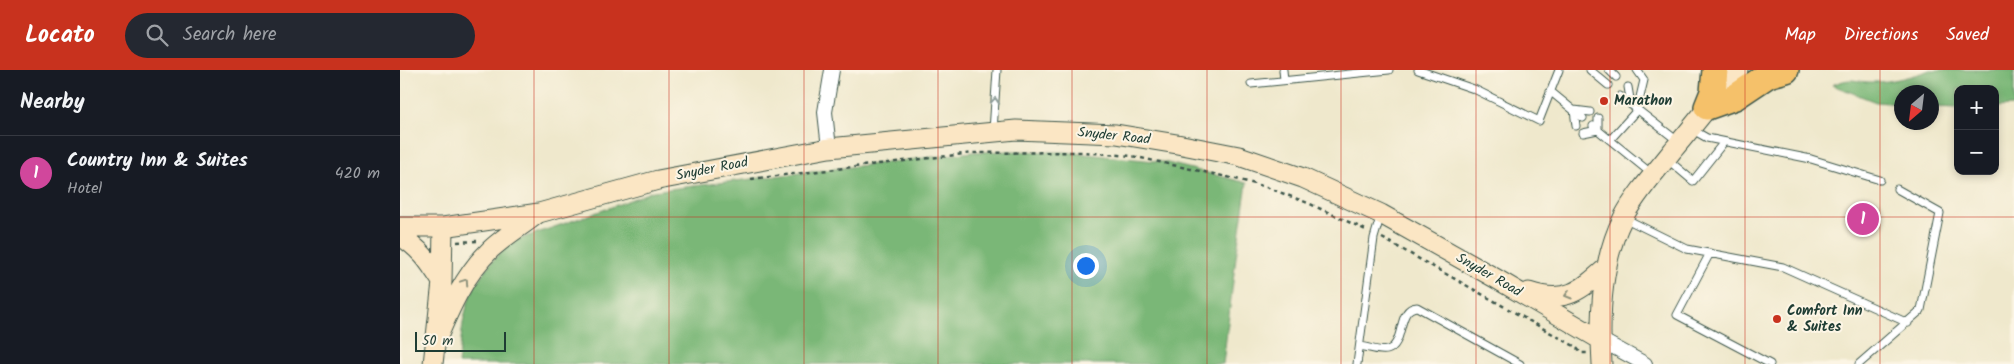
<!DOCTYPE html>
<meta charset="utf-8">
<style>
:root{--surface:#171b24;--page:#242831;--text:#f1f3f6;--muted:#9ea1a6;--line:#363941;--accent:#c8321e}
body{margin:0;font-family:Kalam,sans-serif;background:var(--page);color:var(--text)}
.controls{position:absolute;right:15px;top:15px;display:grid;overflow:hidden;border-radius:10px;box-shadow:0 2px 8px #0003}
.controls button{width:45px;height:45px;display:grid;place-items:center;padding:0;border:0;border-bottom:1px solid var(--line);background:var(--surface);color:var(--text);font:25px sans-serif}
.compass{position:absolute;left:1494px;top:15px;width:45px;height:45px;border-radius:50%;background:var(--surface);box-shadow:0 2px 8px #0003;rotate:208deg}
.scale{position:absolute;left:15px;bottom:12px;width:91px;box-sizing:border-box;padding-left:5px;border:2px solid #1f3d34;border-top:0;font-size:14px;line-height:18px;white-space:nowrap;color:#1f3d34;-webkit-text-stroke:4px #fcf5e5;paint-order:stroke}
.you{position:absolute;left:685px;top:195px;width:18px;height:18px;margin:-12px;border:4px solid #fff;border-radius:50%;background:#1a73e8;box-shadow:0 0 0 8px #1a73e833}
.badge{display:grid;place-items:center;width:32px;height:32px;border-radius:50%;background:var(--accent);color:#fff;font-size:16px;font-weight:700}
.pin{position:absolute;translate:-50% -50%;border:2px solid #fff;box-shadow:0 1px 5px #0006}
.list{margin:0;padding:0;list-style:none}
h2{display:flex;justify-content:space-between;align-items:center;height:65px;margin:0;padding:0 20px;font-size:21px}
h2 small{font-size:16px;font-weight:400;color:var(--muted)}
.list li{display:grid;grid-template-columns:32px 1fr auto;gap:15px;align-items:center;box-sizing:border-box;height:75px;padding:0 20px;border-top:1px solid var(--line)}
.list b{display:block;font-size:19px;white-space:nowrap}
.list p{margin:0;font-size:16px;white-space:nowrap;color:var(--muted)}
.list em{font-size:16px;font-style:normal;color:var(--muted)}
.icon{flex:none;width:28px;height:28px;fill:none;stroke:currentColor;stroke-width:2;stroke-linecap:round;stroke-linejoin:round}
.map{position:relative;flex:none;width:1614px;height:294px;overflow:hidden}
header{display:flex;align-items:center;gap:30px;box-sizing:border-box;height:70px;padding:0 25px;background:var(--accent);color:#fff}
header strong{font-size:24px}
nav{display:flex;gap:28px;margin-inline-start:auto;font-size:18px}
.search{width:350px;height:45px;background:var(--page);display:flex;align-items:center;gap:12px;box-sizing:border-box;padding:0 18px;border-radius:28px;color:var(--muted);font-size:19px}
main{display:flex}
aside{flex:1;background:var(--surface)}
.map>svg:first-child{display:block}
.forest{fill:#7ab777;stroke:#4c7a56}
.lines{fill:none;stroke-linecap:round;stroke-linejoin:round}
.lane-casing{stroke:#3e574b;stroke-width:9}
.street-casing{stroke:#3e574b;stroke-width:16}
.secondary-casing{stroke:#3e574b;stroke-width:21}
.highway-casing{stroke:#3e574b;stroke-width:28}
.path{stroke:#3e574b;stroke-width:2.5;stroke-dasharray:4 4;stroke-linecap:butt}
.lane{stroke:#fff;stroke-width:7}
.street{stroke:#fff;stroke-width:14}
.secondary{stroke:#fbe6c4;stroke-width:19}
.highway{stroke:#f5c16b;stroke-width:25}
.oneway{stroke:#8f9e9a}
.oneway2{stroke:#8d927c}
.grid{fill:none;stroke:#c8321e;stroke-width:1;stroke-opacity:0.55}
.poi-dot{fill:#c8321e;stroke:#fcf5e5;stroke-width:2}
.labels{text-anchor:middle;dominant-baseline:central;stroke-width:4;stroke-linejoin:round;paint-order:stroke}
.poi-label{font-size:14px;font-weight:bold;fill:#1f3d34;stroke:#fcf5e5;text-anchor:start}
.street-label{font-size:14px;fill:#1f3d34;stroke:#fcf5e5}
</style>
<header>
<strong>Locato</strong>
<div class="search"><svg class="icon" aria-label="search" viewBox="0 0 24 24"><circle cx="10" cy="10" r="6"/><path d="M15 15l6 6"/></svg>Search here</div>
<nav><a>Map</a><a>Directions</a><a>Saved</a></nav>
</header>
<main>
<aside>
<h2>Nearby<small></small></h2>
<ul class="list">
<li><span class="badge" style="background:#d1479c">1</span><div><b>Country Inn &amp; Suites</b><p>Hotel</p></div><em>420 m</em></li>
</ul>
</aside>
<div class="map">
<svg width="1614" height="294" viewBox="0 0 1614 294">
<rect width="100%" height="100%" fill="#fcf5e5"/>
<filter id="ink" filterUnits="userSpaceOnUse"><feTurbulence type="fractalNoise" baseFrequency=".02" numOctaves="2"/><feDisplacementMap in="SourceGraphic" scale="10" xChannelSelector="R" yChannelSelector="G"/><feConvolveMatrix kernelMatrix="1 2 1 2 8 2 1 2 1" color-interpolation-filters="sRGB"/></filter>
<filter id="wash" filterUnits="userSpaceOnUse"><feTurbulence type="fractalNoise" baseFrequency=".0096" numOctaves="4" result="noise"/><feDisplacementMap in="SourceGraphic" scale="20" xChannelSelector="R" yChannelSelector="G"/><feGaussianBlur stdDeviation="1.12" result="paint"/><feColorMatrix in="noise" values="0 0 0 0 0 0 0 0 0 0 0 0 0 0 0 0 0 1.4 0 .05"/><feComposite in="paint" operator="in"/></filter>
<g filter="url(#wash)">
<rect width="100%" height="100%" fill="#efe8cc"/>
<path class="forest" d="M1530,0H1614V36L1595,37V19H1558V38L1532,37V22H1502L1501,34L1476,32L1432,15C1454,6 1452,12 1473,12C1492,12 1513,6 1530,0Z
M610,81L665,82L764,92L847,113L836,187L823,294H58C61,276 61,257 66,240C72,213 94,184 117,170L209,138L253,121L573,82Z"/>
</g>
<g filter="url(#ink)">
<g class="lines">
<g class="lane-casing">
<path id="lane" d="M883,0L884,10
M1018,0L1074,19L1139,51L1159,0
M1190,0L1208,15
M1209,0L1216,7
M1237,0L1244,10L1237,40L1210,70L1252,104
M851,14L989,0
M1228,17L1231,35
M1150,21L1183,48
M1220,26L1279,72
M1176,56L1174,40L1190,42
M1193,56L1210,70
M1291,59L1307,68L1411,89L1480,110
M593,61L597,0
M1183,63L1198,60V48
M1267,89L1293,111L1324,72
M1224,148L1287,179L1383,197L1508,253
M1310,183L1277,245L1370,294
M960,276C968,277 979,282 987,280C1006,275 996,238 1017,237L1120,294
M957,294L974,168L981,144
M1459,294L1521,240L1540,143L1497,119"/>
</g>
<g class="street-casing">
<path id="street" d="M429,78L425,42L432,0
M1201,270L1245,294"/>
</g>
<g class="secondary-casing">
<path id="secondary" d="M0,157H43L139,143L258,110L429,78L616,60L716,64L777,74L839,86L903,108L981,144L1095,208L1201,270
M0,166C21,179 29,192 42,212
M1129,222C1166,234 1180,221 1207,197
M36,271C50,238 64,205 91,179C105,166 122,156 137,144
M33,294L42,212L43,157
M1202,294C1199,246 1201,191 1223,148C1236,123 1256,102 1273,80C1295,54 1316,27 1338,0"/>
</g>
<g class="highway-casing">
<path id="highway" d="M1307,37L1335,27L1368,5L1386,0
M1307,37L1313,22L1315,0"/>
</g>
<path class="path" d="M351,109L573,83L682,82L732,86L836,109L866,117L908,133L966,160
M982,168L1176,277L1181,283H1187
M57,172L77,171"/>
<use href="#lane" class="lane"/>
<use href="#street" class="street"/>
<use href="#secondary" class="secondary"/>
<use href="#highway" class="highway"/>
</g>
<defs><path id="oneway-chevron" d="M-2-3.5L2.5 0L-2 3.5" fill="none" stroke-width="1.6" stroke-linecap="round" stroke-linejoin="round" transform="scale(1.25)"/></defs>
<use class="oneway" href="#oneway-chevron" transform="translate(595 31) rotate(-86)"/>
<g class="oneway2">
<use href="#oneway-chevron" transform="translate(65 212) rotate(-56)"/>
<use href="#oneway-chevron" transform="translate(1168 225) rotate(163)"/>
</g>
</g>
<path class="grid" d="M134,0V294M269,0V294M404,0V294M538,0V294M672,0V294M807,0V294M941,0V294M1076,0V294M1210,0V294M1345,0V294M1480,0V294M0,147H1614"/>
<g class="poi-dot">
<circle cx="1204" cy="31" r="5"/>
<circle cx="1377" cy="249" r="5"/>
</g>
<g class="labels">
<g class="poi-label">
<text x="1214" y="31">Marathon</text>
<text x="1387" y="241">Comfort Inn<tspan x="1387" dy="16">&amp; Suites</tspan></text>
</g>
<g class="street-label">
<text transform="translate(714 66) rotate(6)">Snyder Road</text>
<text transform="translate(312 99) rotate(-11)">Snyder Road</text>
<text transform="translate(1089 205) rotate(30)">Snyder Road</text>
</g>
</g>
</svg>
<div class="controls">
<button>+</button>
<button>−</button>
</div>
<svg class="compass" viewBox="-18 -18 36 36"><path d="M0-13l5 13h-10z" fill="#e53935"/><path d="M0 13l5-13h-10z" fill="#9ea1a6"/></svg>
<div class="scale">50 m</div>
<div class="you"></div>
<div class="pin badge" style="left:1463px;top:149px;background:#d1479c">1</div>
</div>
</main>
